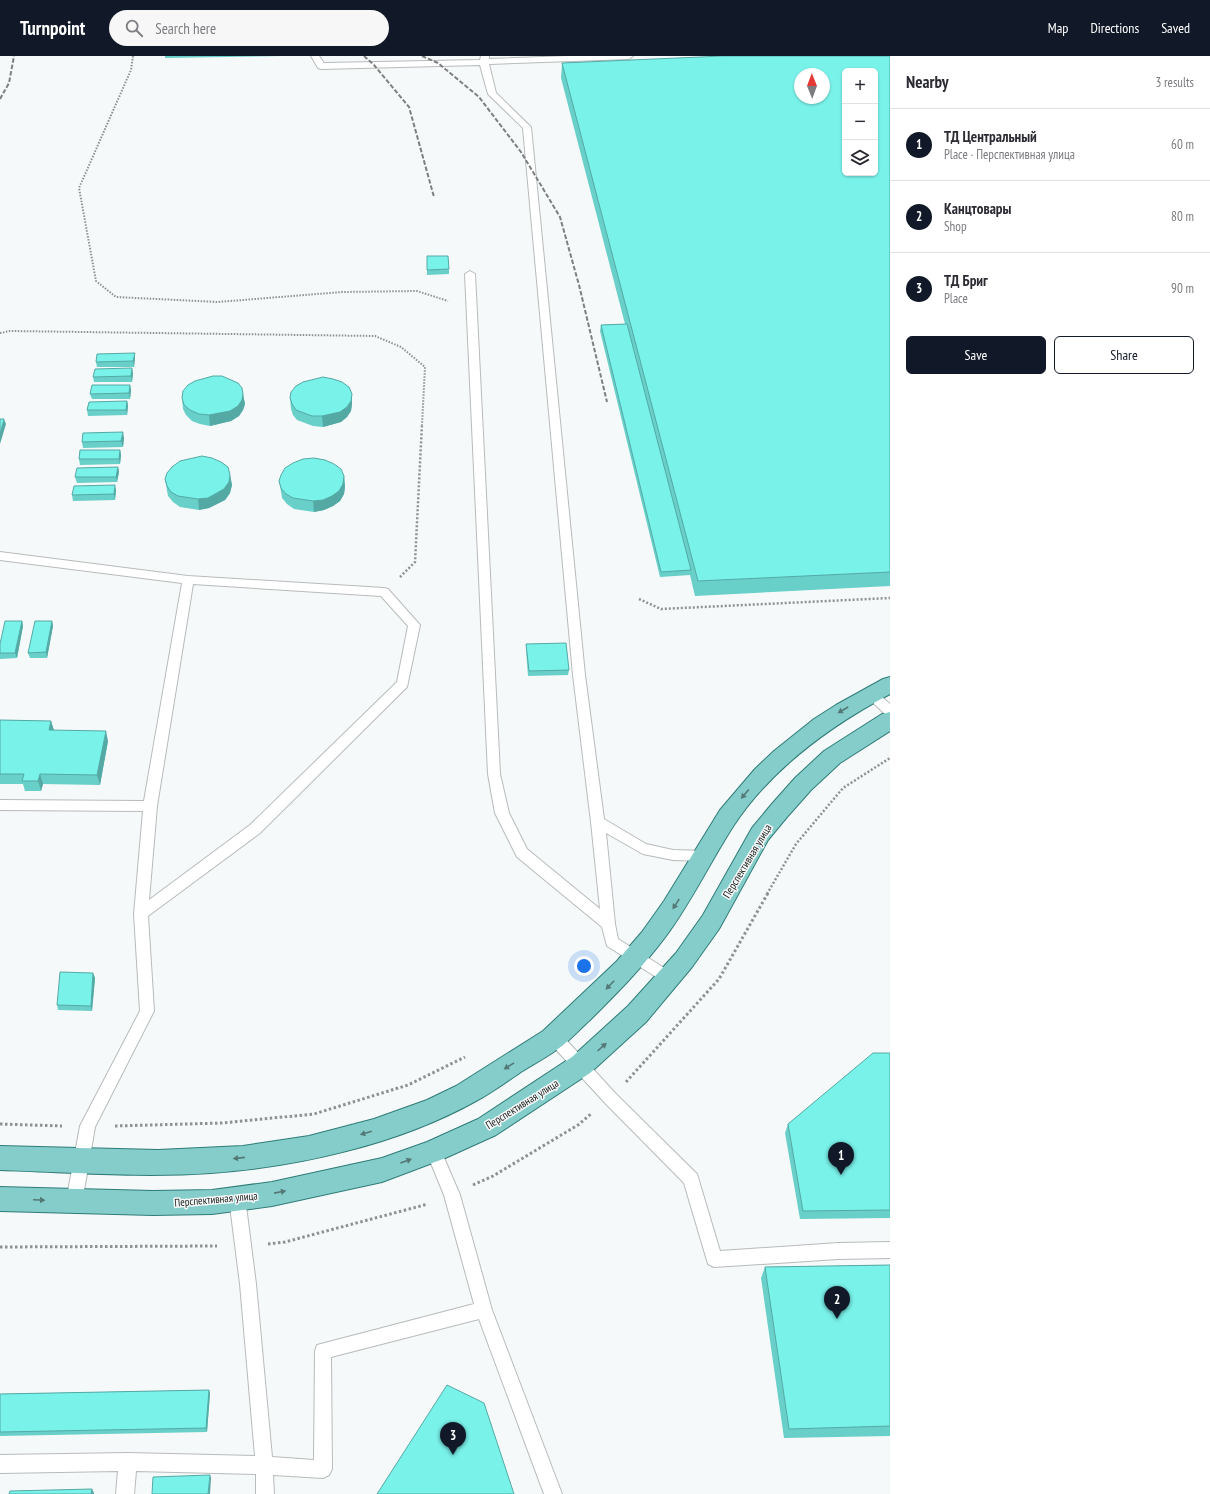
<!DOCTYPE html>
<meta charset="utf-8">
<style>
:root{--surface:#fff;--page:#f7f7f7;--text:#2b2b33;--muted:#7c7c81;--line:#e1e1e2;--accent:#111827}
body{margin:0;font-family:"PT Sans Narrow",sans-serif;background:var(--page);color:var(--text)}
.controls{position:absolute;right:12px;top:12px;display:grid;overflow:hidden;border-radius:6px;box-shadow:0 1px 3px #0004}
.controls button{width:36px;height:36px;display:grid;place-items:center;padding:0;border:0;border-bottom:1px solid var(--line);background:var(--surface);color:var(--text);font:20px sans-serif}
.compass{position:absolute;left:794px;top:12px;width:36px;height:36px;border-radius:50%;background:var(--surface);box-shadow:0 1px 3px #0004;rotate:359deg}
.you{position:absolute;left:584px;top:910px;width:14px;height:14px;margin:-10px;border:3px solid #fff;border-radius:50%;background:#1a73e8;box-shadow:0 0 0 6px #1a73e833}
.badge{display:grid;place-items:center;width:26px;height:26px;border-radius:50%;background:var(--accent);color:#fff;font-size:13px;font-weight:700}
.pin{position:absolute;translate:-50% -33px;filter:drop-shadow(0 1px 2px #0008)}
.pin::after{content:'';position:absolute;top:21px;width:14px;height:12px;background:inherit;clip-path:polygon(0 0,100% 0,50% 100%)}
.list{margin:0;padding:0;list-style:none}
h2{display:flex;justify-content:space-between;align-items:center;height:52px;margin:0;padding:0 16px;font-size:17px}
h2 small{font-size:13px;font-weight:400;color:var(--muted)}
.list li{display:grid;grid-template-columns:26px 1fr auto;gap:12px;align-items:center;box-sizing:border-box;height:72px;padding:0 16px;border-top:1px solid var(--line)}
.list b{display:block;font-size:15px;white-space:nowrap}
.list p{margin:0;font-size:13px;white-space:nowrap;color:var(--muted)}
.list em{font-size:13px;font-style:normal;color:var(--muted)}
.actions{display:flex;gap:8px;padding:12px 16px}
.actions a{flex:1;padding:9px 0;border:1px solid var(--accent);border-radius:6px;text-align:center;font-size:14px;color:var(--accent)}
.actions .main{background:var(--accent);color:#fff}
.icon{flex:none;width:22px;height:22px;fill:none;stroke:currentColor;stroke-width:2;stroke-linecap:round;stroke-linejoin:round}
.map{position:relative;flex:none;width:890px;height:1438px;overflow:hidden}
header{display:flex;align-items:center;gap:24px;box-sizing:border-box;height:56px;padding:0 20px;background:var(--accent);color:#fff}
header strong{font-size:19px}
nav{display:flex;gap:22px;margin-inline-start:auto;font-size:14px}
.search{width:280px;height:36px;background:var(--page);display:flex;align-items:center;gap:10px;box-sizing:border-box;padding:0 14px;border-radius:22px;color:var(--muted);font-size:15px}
main{display:flex}
aside{flex:1;background:var(--surface)}
.map>svg:first-child{display:block}
.lines{fill:none;stroke-linecap:round;stroke-linejoin:round}
.service-casing{stroke:#b8bbbb;stroke-width:2}
.primary-casing{stroke:#2e7c78;stroke-width:2}
.path-far2{stroke:#8f9191;stroke-width:2;stroke-dasharray:1.5 1.5;stroke-linecap:butt}
.path-far1{stroke:#8f9191;stroke-width:2.5;stroke-dasharray:2 2;stroke-linecap:butt}
.path{stroke:#8f9191;stroke-width:3;stroke-dasharray:2.5 2.5;stroke-linecap:butt}
.service{fill:#fff;fill-rule:evenodd}
.primary{fill:#85cdca;fill-rule:evenodd}
.rail{stroke:#7e8080;stroke-width:2;stroke-dasharray:4.5 2;stroke-linecap:butt}
.wall{fill:#68d0c9}
.shaded-wall{fill:#55a9a4}
.building{fill:#79f2ea;stroke:#55a9a4;fill-rule:evenodd}
.oneway{fill:#547876}
.labels{text-anchor:middle;dominant-baseline:central;stroke-width:3;stroke-linejoin:round;paint-order:stroke}
.street-label{font-size:11px;fill:#222323;stroke:#f6f9f9}
</style>
<header>
<strong>Turnpoint</strong>
<div class="search"><svg class="icon" aria-label="search" viewBox="0 0 24 24"><circle cx="10" cy="10" r="6"/><path d="M15 15l6 6"/></svg>Search here</div>
<nav><a>Map</a><a>Directions</a><a>Saved</a></nav>
</header>
<main>
<div class="map">
<svg width="890" height="1438" viewBox="0 0 890 1438">
<rect width="100%" height="100%" fill="#f6f9f9"/>
<g class="lines">
<g class="service-casing">
<path id="service" d="M311,0H319L324,7L480,4L481,0H489V3L568,0H633L629,3L489,8L496,37L531,71L585,619L604,763L646,788L673,794L704,795L709,796L711,800L709,804L704,805L673,804L643,798L606,777L615,868L618,883L674,918L676,922L674,926L669,928L664,926L607,890L602,871L517,801L495,757L488,718L465,218L470,215L475,218L500,718L509,757L527,793L600,853L591,766L573,619L523,72L488,38L480,9L321,13L318,12Z
M0,496L188,520L384,532L388,533L420,569L407,631L260,777L148,860L154,955L95,1071L82,1146L80,1151L74,1153L68,1151L66,1146L80,1070L140,955L134,858L143,755L0,754V744L144,745L182,527L0,504ZM193,528L381,540L408,570L397,626L250,769L149,844L157,750Z
M871,633L875,635L890,648V661L886,659L867,641L865,638L867,635Z
M554,975L559,976L616,1038L697,1118L720,1195L838,1187L890,1186V1202L838,1203L714,1211L708,1208L684,1127L606,1048L549,986L547,981L549,976Z
M434,1088L439,1090L460,1139L492,1254L562,1438H544L479,1263L331,1301L332,1413L329,1419L323,1422L273,1419L274,1438H256V1418L136,1415L134,1438H116L118,1415L0,1417V1399L128,1397L255,1400L240,1228L229,1142L231,1137L237,1135L243,1137L245,1142L256,1228L272,1401L314,1404L315,1295L317,1289L474,1248L444,1139L426,1095L429,1090Z"/>
</g>
<g class="primary-casing">
<path id="primary" d="M890,621V638C830,670 772,712 734,769C710,806 692,845 666,880C643,911 617,937 590,964C581,972 572,982 562,990C549,1000 535,1007 521,1016C506,1026 491,1037 476,1045C399,1088 298,1111 211,1117C141,1122 70,1116 0,1114V1090L158,1094L243,1090L309,1080L374,1063L427,1044L456,1030L543,975L617,905L642,876L664,845L720,754L755,713L774,695L814,663L836,649L883,623Z
M890,656V675L840,707L811,734L787,761L768,784L719,873L692,911L646,966L590,1017L496,1079L443,1103L382,1126L272,1150L212,1158L153,1159L0,1155V1131L153,1135L212,1134L272,1126L382,1102L427,1086L478,1063L572,1001L628,950L676,897L703,859L752,772L771,749L795,722L824,695L882,658Z"/>
</g>
<path class="path-far2" d="M133,0L131,14L79,132L96,225L116,241L218,246L342,236L417,235L448,245
M0,277L10,275L375,280L401,291L425,311L422,369"/>
<path class="path-far1" d="M400,521L415,506L422,368
M639,543L661,553L890,542
M767,838L796,788L843,732L890,702"/>
<path class="path" d="M626,1026L719,923L768,837
M0,1068L62,1070
M115,1070L222,1067L314,1058L408,1029L465,1001
M473,1129L493,1120L578,1069L592,1057
M268,1188L285,1186L428,1148
M0,1191L217,1190"/>
<use href="#service" class="service"/>
<use href="#primary" class="primary"/>
<path class="rail" d="M364,0L374,9L409,51L434,141
M422,0L438,7L479,41L521,96L560,161L579,229L607,346
M0,43L9,27L14,0"/>
</g>
<path class="wall" d="M165,0H285L165,2Z
M890,0V530L695,540L690,519L660,521L600,275L601,269L625,268L561,22L562,7Z
M427,200L449,213V218L427,219Z
M135,297V302L134,311H97L96,306Z
M133,317L132,326H94L93,321Z
M130,329L131,334L130,343H92L90,338Z
M243,338L245,348L243,354L239,360L231,365L210,370L200,368L192,365L186,359L183,353L182,342Z
M352,338V348L351,355L347,361L341,366L323,371L313,370L297,364L293,359L291,353L290,342Z
M127,345L128,350L127,359L88,360L87,354Z
M124,382L123,391L83,392L82,386Z
M120,394L121,399L120,408L80,409L79,403Z
M118,411L119,416L117,426L77,427L75,421Z
M230,419L232,429L230,437L225,444L209,452L199,454L180,451L173,446L168,440L165,423Z
M344,420L345,431L344,438L340,445L333,450L324,454L314,456L294,453L287,448L282,442L281,436L279,425Z
M116,434L115,444L73,445L72,439Z
M22,565L23,570L17,602L0,603V588Z
M52,565L53,570L47,602H30L28,597Z
M526,588L569,614L568,619L528,620L526,593Z
M0,664L51,665L54,674L108,685L100,729L43,728L41,735H25L23,728H0Z
M93,917L95,922L92,955L58,954L57,949Z
M890,997V1162L800,1163L785,1077L788,1068Z
M890,1209V1380L784,1382L761,1222L765,1211Z
M209,1334L210,1337L207,1376L0,1380V1338Z"/>
<path class="shaded-wall" d="M135,297V302L134,311L133,305Z
M132,312L133,317L132,326L131,320Z
M130,329L131,334L130,343L129,337Z
M243,338L245,348L243,354L239,360L231,365L210,370L209,359Z
M352,338V348L351,355L347,361L341,366L323,371L322,360Z
M127,345L128,350L127,359L126,354Z
M4,363L6,368L0,388V378Z
M123,376L124,382L123,391L121,385Z
M120,394L121,399L120,408L119,403Z
M118,411L119,416L117,426L116,421Z
M230,419L232,429L230,437L225,444L209,452L199,454L198,443Z
M344,420L345,431L344,438L340,445L333,450L324,454L314,456L313,445Z
M115,429L116,434L115,444L114,438Z
M22,565L23,570L17,602L15,597Z
M52,565L53,570L47,602L46,596Z
M51,665L54,675L49,674Z
M106,675L108,685L100,729L97,719Z
M40,718L43,728L41,735L38,725Z
M93,917L95,922L92,955L91,950Z
M209,1334L210,1337L207,1376L206,1372Z
M210,1419L211,1422L210,1438H208Z
M92,1433L94,1437V1438H91Z"/>
<path class="building" d="M723,0H890V516L698,525L562,7ZM845,15H875V117H845ZM800,18H824V42H800Z
M427,200H448L449,213L427,214Z
M627,268L691,514L661,516L601,269Z
M135,297L133,305L96,306L97,298Z
M132,312L131,320L93,321L95,313Z
M213,320H222L238,327L242,332L243,338L242,344L238,350L230,355L209,359L199,358L190,354L184,349L182,342L183,335L188,329L195,325Z
M323,321L333,323L342,326L349,331L352,338L351,345L347,351L340,356L322,360H312L296,354L292,348L290,342L291,336L296,330L303,326Z
M92,329H130L129,337L90,338Z
M127,345L126,354H87L89,346Z
M0,363H4L0,378Z
M123,376L121,385L82,386L83,377Z
M80,394H120L119,403H79Z
M202,400L212,402L221,406L228,411L230,419L229,426L224,433L208,442L198,443L178,440L171,436L167,430L165,423L167,417L172,411L180,405Z
M314,402L325,404L334,408L341,413L344,420L343,428L339,435L332,440L323,444L313,445L293,442L286,438L281,432L279,425L281,419L285,412L293,407L303,403Z
M118,411L116,421H75L77,412Z
M115,429L114,438L72,439L74,430Z
M5,565H22L15,597H0V588Z
M35,565H52L46,596L28,597Z
M566,587L569,614L529,615L526,588Z
M0,664L51,665L49,674L106,675L97,719L40,718L38,725H22L24,718H0Z
M60,916L93,917L91,950L57,949Z
M873,997H890V1154L803,1155L788,1068Z
M890,1209V1370L789,1373L765,1211Z
M447,1329L484,1347L514,1438H377Z
M209,1334L206,1372L0,1376V1338Z
M210,1419L208,1438H152L153,1421Z
M92,1433L91,1438H9L10,1435Z"/>
<defs><path id="oneway-solid" d="M-6-.8H1V-3.2L6.5 0L1 3.2V.8H-6Z"/></defs>
<g class="oneway">
<use href="#oneway-solid" transform="translate(843 654) rotate(150)"/>
<use href="#oneway-solid" transform="translate(745 738) rotate(130)"/>
<use href="#oneway-solid" transform="translate(676 848) rotate(123)"/>
<use href="#oneway-solid" transform="translate(610 929) rotate(134)"/>
<use href="#oneway-solid" transform="translate(602 991) rotate(-42)"/>
<use href="#oneway-solid" transform="translate(509 1010) rotate(148)"/>
<use href="#oneway-solid" transform="translate(366 1077) rotate(164)"/>
<use href="#oneway-solid" transform="translate(239 1102) rotate(174)"/>
<use href="#oneway-solid" transform="translate(406 1105) rotate(-20)"/>
<use href="#oneway-solid" transform="translate(280 1136) rotate(-11)"/>
<use href="#oneway-solid" transform="translate(39 1144) rotate(2)"/>
</g>
<g class="labels">
<g class="street-label">
<text transform="translate(747 805) rotate(-59)">Перспективная улица</text>
<text transform="translate(522 1048) rotate(-32)">Перспективная улица</text>
<text transform="translate(216 1143) rotate(-5)">Перспективная улица</text>
</g>
</g>
</svg>
<div class="controls">
<button>+</button>
<button>−</button>
<button><svg class="icon" aria-label="layers" viewBox="0 0 24 24"><path d="M12 4l9 5-9 5-9-5zM3 14l9 5 9-5"/></svg></button>
</div>
<svg class="compass" viewBox="-18 -18 36 36"><path d="M0-13l5 13h-10z" fill="#e53935"/><path d="M0 13l5-13h-10z" fill="#7c7c81"/></svg>
<div class="you"></div>
<div class="pin badge" style="left:841px;top:1119px">1</div>
<div class="pin badge" style="left:837px;top:1263px">2</div>
<div class="pin badge" style="left:453px;top:1399px">3</div>
</div>
<aside>
<h2>Nearby<small>3 results</small></h2>
<ul class="list">
<li><span class="badge">1</span><div><b>ТД Центральный</b><p>Place · Перспективная улица</p></div><em>60 m</em></li>
<li><span class="badge">2</span><div><b>Канцтовары</b><p>Shop</p></div><em>80 m</em></li>
<li><span class="badge">3</span><div><b>ТД Бриг</b><p>Place</p></div><em>90 m</em></li>
</ul>
<div class="actions"><a class="main">Save</a><a>Share</a></div>
</aside>
</main>
